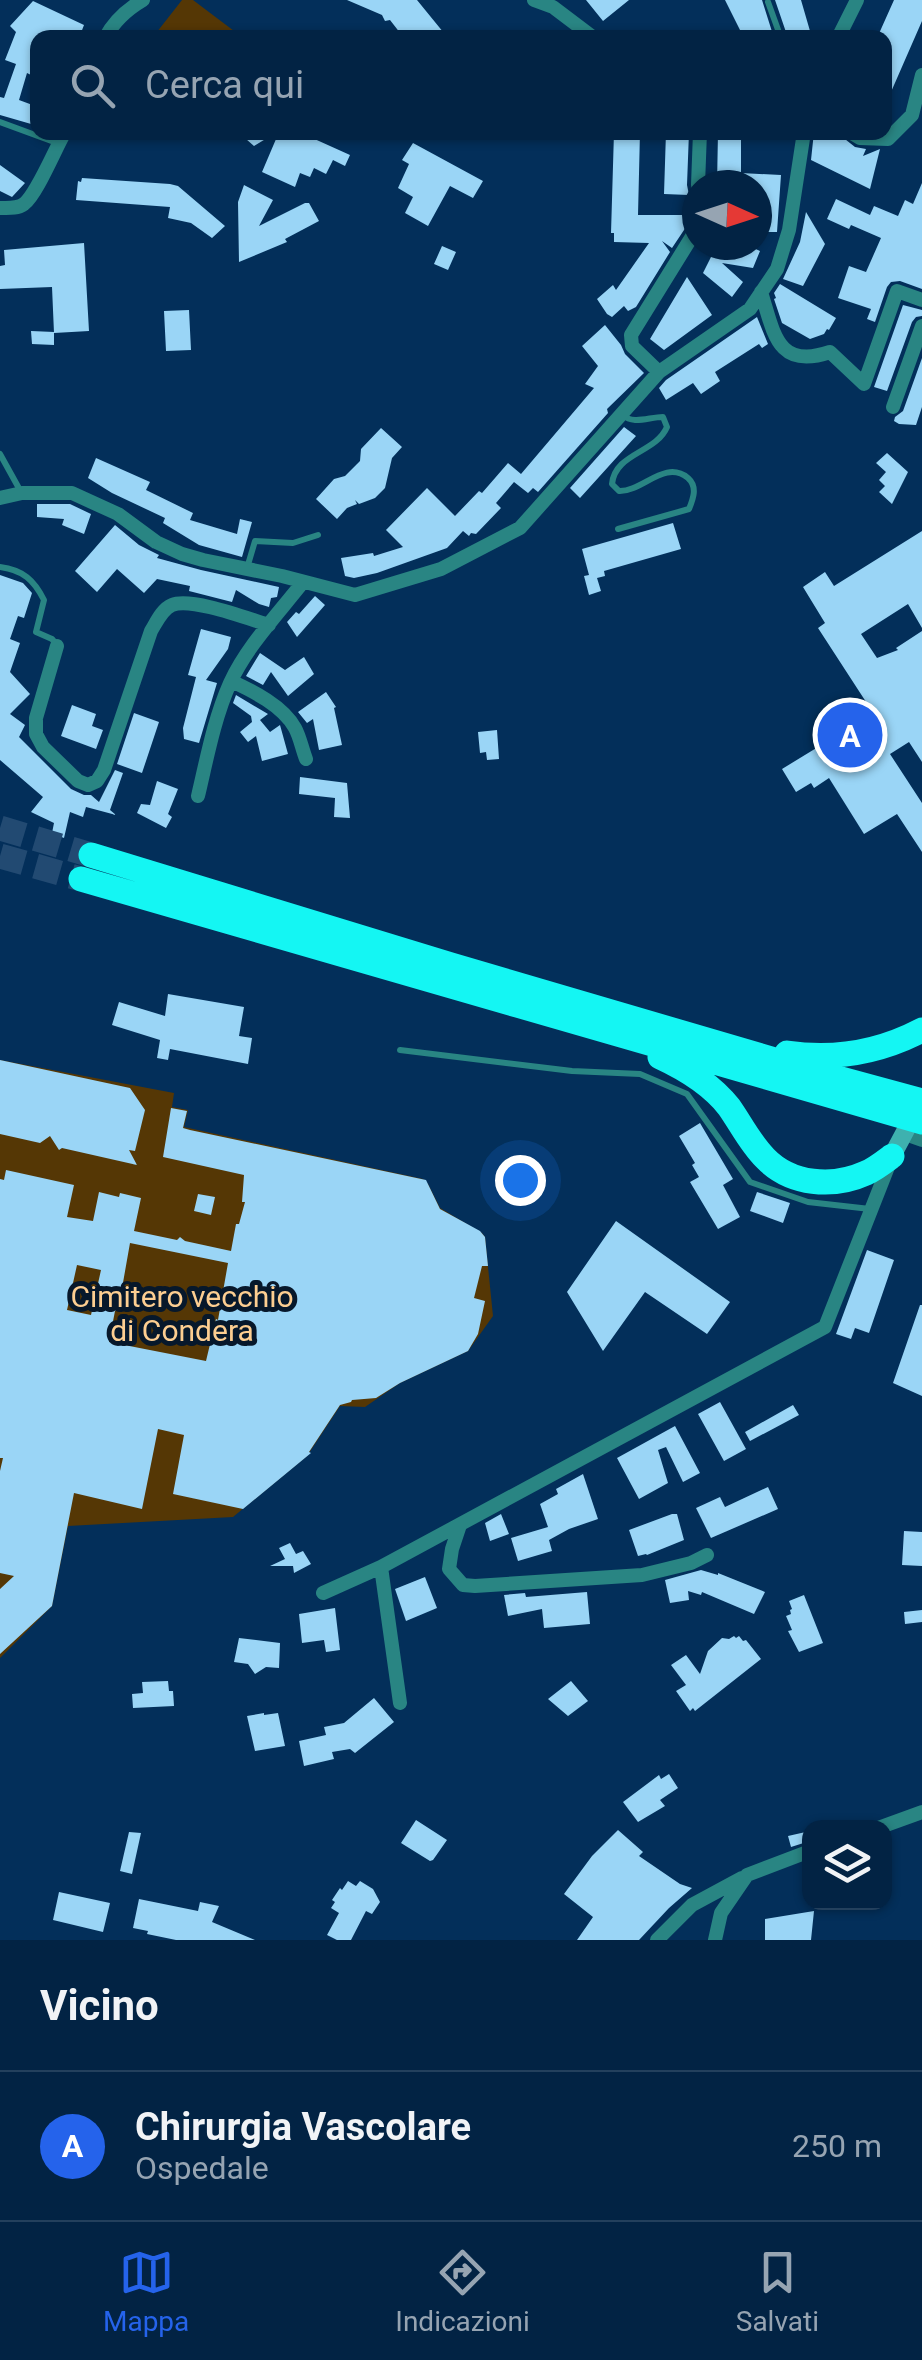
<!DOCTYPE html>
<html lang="it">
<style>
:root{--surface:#022344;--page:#0c2b4b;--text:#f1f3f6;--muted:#96a4b2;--line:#23405d;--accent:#2563eb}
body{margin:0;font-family:Roboto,sans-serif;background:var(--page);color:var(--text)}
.controls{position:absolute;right:30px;bottom:30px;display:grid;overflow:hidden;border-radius:20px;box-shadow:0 2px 8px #0004}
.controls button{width:90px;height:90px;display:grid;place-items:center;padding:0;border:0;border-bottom:2px solid var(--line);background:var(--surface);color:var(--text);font:50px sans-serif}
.compass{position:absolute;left:682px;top:170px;width:90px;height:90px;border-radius:50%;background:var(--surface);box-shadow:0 2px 8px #0004;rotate:93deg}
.you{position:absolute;left:520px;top:1180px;width:35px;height:35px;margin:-25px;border:8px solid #fff;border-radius:50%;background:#1a73e8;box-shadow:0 0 0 15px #1a73e833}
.badge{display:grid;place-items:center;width:65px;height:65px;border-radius:50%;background:var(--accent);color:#fff;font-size:32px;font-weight:700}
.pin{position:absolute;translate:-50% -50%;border:5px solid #fff;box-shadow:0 2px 10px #0006}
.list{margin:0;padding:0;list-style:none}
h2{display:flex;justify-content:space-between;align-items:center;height:130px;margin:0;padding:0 40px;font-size:42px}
h2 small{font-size:32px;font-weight:400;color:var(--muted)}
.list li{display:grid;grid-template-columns:65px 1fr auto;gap:30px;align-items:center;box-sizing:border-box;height:150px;padding:0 40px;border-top:2px solid var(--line)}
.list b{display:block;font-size:38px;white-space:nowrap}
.list p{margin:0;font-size:32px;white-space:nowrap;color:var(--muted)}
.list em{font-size:32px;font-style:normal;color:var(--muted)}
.icon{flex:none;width:55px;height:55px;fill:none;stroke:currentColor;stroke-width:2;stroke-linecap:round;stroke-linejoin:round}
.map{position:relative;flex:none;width:922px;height:1940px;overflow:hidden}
.search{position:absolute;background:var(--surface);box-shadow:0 2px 8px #0004;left:30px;right:30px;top:30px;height:110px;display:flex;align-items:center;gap:25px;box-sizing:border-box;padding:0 35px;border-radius:20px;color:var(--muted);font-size:38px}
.sheet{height:280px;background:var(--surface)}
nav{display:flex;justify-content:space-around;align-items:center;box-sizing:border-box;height:140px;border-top:2px solid var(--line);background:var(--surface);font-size:28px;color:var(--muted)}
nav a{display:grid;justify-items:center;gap:5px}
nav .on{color:var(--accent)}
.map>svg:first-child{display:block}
.green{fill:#553705}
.building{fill:#9ad5f6;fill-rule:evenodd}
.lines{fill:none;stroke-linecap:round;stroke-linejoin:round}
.highway-tunnel{stroke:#224a72;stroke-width:25;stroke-dasharray:25 12;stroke-linecap:butt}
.lane{stroke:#298583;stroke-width:6}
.street{stroke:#298583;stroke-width:14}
.secondary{stroke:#3eb1af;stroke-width:18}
.highway{stroke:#14f6f3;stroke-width:25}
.labels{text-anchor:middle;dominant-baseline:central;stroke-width:10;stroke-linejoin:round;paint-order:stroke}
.park-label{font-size:30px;fill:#fdce91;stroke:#07182b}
</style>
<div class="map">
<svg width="922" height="1940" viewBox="0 0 922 1940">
<rect width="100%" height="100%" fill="#032f5a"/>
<path class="green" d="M182,0H193L242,37H153Z
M0,1060L174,1093L172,1107L188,1110L184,1127L423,1179L428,1184L440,1208L482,1233L485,1237L493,1316L468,1351L400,1383L365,1407L340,1406L307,1456L233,1517L68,1526L52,1606L0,1658Z"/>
<path class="building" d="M347,0H417L448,38H404L390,20L385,21L382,15Z
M586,0H629L603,21Z
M725,0H762L774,38H744Z
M775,0H801L810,31L804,33L805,38H788Z
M894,0H922V21L884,108V38H877Z
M33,1L84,25L79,38H38V71L32,69L31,75L27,73L19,100L38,107V126L0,115V97L4,98L16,64L5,60L16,32L10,26Z
M238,132H277L254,146Z
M279,132H299L350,155L345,166L333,160L326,174L314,168L310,177L300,173L295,187L262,172Z
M614,132H640L638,215H686V227L672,248L662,241L670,252L636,307L628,311L624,306L612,317L607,314L597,299L613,285L616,290L649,243L614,242V233H611Z
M666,132H689L687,185L689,195L664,194Z
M718,132H741V173L781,175L777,232H757V185H717Z
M814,132H836L855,147L866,149L863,156L880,149L870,189L811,160Z
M413,143L483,181L473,198L450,186L428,226L405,213L413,197L398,188L409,164L402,160Z
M0,165L25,183L12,197L0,191Z
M82,178L170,184L178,186L225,226L212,238L191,223L168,218L170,207L76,200L78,181L81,182Z
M922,183V289L900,281L891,282L887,287L875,322L867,319L871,309L838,298L849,266L866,272L881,238L851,225L849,229L827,219L836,199L870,215L874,206L898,216L905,200L913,204Z
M244,185L273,200L259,226L305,203H309L319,221L285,239L287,242L239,262L238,202Z
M806,212L825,244L803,286L783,279L800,242Z
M84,243L89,331L54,333L52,287L0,289V266L5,265L4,250Z
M717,245H747L760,251L753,268L722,263L743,282L732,297L703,273Z
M442,246L456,252L448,270L434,264Z
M687,277L712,315L664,350L650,339Z
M780,284L836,318L829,330L827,329L824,334L810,339L782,323L774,299L776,298L774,293Z
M903,305L922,310V316L916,317L912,322L887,391L874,387Z
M189,310L191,350L166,351L164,311Z
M757,317L768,344L762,348L759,344L715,372L720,381L701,394L693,383L666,400L659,388L666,380Z
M605,325L621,345L625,354L644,373L607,409L608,413L538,492L533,488L528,493L514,482L496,503L501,508L476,534L471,533L469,536L463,531L447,548L377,573L354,578L345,576L341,558L373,553L374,556L403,547L386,530L427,488L455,516L479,491L482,493L508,463L521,474L594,388L585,384L598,366L582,346Z
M31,331L54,332V345L32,344Z
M922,358V407L916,425L899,424L894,421L895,417L903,411Z
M624,427L636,436L580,498L570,488Z
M381,428L402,447L392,458L385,488L375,498L359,504L355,500L357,504L347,508L337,519L316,499L334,479L345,476L360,461L361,449Z
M887,453L908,472L892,504L879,492L885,486L879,480L886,472L876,463Z
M96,458L150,482L146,490L193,513L190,520L237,534L240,519L252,522L242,557L199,545L163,523L165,518L112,493L88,478Z
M37,504H70L91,514L84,534L62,525L64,519L37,517Z
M673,523L681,549L604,571L605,576L597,578L601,591L589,595L584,576L589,575L582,549Z
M115,525L139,545L159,555L157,558L201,570L279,587L277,597L271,598L269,607L259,604L236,590L232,602L189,591L190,586L157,579L144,593L117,569L97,592L75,571Z
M922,531V628L908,604L861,634L877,658L898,650L896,648L922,631V762L909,742L890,754L922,803V852L897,814L864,834L829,778L814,788L811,783L796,792L782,769L818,747L814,740L868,705L818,628L825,623L803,587L825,572L834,586Z
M0,575L23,583L32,593L24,618L18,616L10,639L20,643L10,672L30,694L10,714L25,725L19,737L71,789L84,795H91L99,802L115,770L123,773L110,810L116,815L86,807L83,817L70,812L64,838L52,833L54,823L31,812L43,797L0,760Z
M315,596L325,605L297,637L287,622L296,612L299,614Z
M201,629L231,637L228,649L206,680L217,683L199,743L184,739L183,728L196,677L188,675Z
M260,653L285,670L304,657L314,674L288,696L271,672L263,685L246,676Z
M326,692L336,707L334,708L342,745L319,750L313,719L307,723L298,712Z
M236,695L268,714L260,720L270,732L280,725L288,754L262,761L256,736L248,742L240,732L252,722L251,716L233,703Z
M72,705L96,714L92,726L103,730L96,749L61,736Z
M134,713L159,722L142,773L117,764Z
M497,730L499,759L487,760L486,752L480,753L478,732Z
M300,777L347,783L350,818L334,817L335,798L299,794Z
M157,781L178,789L168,814L172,817L166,828L137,813L141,804L150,805Z
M168,994L244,1007L239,1036L252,1038L248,1064L170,1049L168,1060L157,1058L160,1040L112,1025L119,1002L165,1016Z
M0,1060L130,1088L145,1110L135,1151L129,1150L137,1165L62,1148L59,1150L50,1136L40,1143L0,1134Z
M171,1108L187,1111L183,1128L190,1130L426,1180L440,1209L480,1231L485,1237L488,1266H482L474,1298L485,1301L478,1334L468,1351L400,1383L376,1398L352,1400L351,1402L340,1405L309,1452L311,1453L243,1509L173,1494L184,1435L158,1429L142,1509L74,1493L52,1606L0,1654V1589L14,1576L0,1573V1471L3,1458H0V1179L4,1180L6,1170L74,1185L67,1217L93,1221L99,1192L119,1197L120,1193L141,1198L134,1231L177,1240L180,1237L185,1241L231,1251L236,1224H239L245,1202H242L244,1175L163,1157ZM130,1243L228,1263L218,1320L216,1319L206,1361L109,1342L115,1311H118ZM77,1265L101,1270L91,1315L67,1310Z
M700,1123L733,1179L723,1185L740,1217L718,1229L690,1182L699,1177L692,1165L695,1163L679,1136Z
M757,1192L790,1203L783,1223L750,1211Z
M198,1194L215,1197L211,1215L194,1211Z
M616,1221L730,1302L707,1334L645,1292L603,1351L567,1292Z
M867,1250L894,1260L869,1333L855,1328L851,1339L836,1334Z
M920,1305H922V1396L893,1383Z
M720,1402L746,1449L724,1461L698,1414Z
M793,1405L799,1415L750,1441L745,1432Z
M675,1426L700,1473L683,1482L666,1447L658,1450L668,1483L639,1499L617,1458Z
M583,1474L598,1519L569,1529L549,1540L552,1551L518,1561L511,1538L548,1527L540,1504L558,1494L556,1489Z
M768,1487L778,1509L711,1538L696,1508L720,1497L725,1507Z
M501,1514L509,1534L490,1541L485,1523Z
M672,1514H677L684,1540L647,1555L646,1554L638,1556L629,1530Z
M904,1531L922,1532V1566L902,1565Z
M290,1543L296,1554L303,1551L311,1564L294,1573L293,1566H270L285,1559L279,1548Z
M701,1570L718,1575V1573L765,1592L754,1614L702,1592L701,1595L688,1591L689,1600L670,1603L665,1580Z
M425,1577L437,1608L406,1621L395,1589Z
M587,1592L590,1624L544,1628L542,1609L508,1616L504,1595L525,1593L526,1597Z
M804,1595L823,1643L799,1652L788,1631L792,1630L786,1616L791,1614L790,1610L792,1609L789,1601Z
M335,1608L340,1650L326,1652L324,1640L302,1643L299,1614Z
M922,1610V1622L905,1624L904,1612Z
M734,1636L736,1638L739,1636L743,1641L746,1640L761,1659L695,1711L693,1708L690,1711L676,1691L686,1685L671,1665L686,1655L700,1674L708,1651L722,1638L729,1639Z
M239,1638L280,1643L279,1668L266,1667L255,1674L248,1664L234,1662Z
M168,1681L169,1691H173L174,1706L133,1708L132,1694L143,1693L142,1682Z
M571,1681L588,1701L568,1716L548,1699Z
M374,1698L394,1722L355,1753L350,1749L332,1752L334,1759L304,1766L299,1741L326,1735L324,1727L344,1723Z
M264,1713V1715L278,1713L285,1746L255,1751L247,1716Z
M669,1774L678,1788L660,1800L665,1806L638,1822L623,1802L659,1775L661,1779Z
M416,1820L447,1840L433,1860L430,1861L401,1843Z
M618,1830L643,1852L639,1856L680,1884L692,1888L669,1908L639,1940H577L593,1917L564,1894L592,1856Z
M810,1831V1841L791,1847L788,1836Z
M129,1832L141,1833L132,1874L120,1871Z
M348,1881L356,1886L360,1881L373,1889L380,1902L372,1914L366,1911L351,1940H337L327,1935L339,1913L331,1908L335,1902L332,1900L340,1888L342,1890Z
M59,1892L110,1903L103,1932L53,1920Z
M139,1899L198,1911L200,1902L219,1906L212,1922L255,1940H176L147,1934L148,1931L133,1928Z
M814,1911L811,1940H765V1919Z"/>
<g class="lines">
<path class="highway-tunnel" d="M0,828L91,855
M0,856L81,879"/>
<path class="lane" d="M768,2L781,38
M0,122L57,143
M0,454L21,492
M618,529L689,509C693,499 698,487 688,478C665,459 642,492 619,491L612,484C615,453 656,453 667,427L663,417C649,417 633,425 623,415
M0,567C23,570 34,580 44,600L36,632L52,639L57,645
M247,568L255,541L293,543L318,535
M400,1050L572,1071L640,1074L687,1094L750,1182L808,1202L870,1209"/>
<path class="street" d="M534,0L553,7L594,38
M105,38C114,21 126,10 143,0
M838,38L857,0
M850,132L860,138L888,139L912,115L922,75
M698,185L700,132
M0,208C8,208 17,209 24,204C37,194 55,149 65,132
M761,292C774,333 777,370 830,352L864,384L897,291L922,300
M659,372L632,346L631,335L696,230L697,208
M893,407L922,326
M0,498L22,493H72L118,514L156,542L182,554L203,560L282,576L355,595L441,569L520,528L659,372L750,309L777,269L789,230L804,132
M57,646L36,718V734L43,747L78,781L88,785L97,781L104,770L151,631C156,623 162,609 172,605C191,597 249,619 269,625
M231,681C253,691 283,706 295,728C300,737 302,749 306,759
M198,796C207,758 214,719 230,683C247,646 278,614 303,582
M905,1134L922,1140
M460,1525L452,1549L449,1569L463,1585L475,1586L642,1575L691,1563L707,1555
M381,1567L400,1703
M323,1593L381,1567L825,1327L890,1162
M878,1828L922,1812
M657,1940L692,1905L742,1878
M715,1940L721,1913L747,1875L810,1851"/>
<path class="secondary" d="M892,1156L917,1109"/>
<path class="highway" d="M91,855L451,965L819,1073L922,1101
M81,879L922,1122
M787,1053C834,1060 880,1052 922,1030
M660,1057C686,1069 711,1084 729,1107C741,1124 750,1143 765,1158C791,1185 833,1188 866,1173C875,1169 884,1162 892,1156"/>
</g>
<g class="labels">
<g class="park-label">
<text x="182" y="1296">Cimitero vecchio<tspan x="182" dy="34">di Condera</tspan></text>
</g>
</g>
</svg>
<div class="controls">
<button><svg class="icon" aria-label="layers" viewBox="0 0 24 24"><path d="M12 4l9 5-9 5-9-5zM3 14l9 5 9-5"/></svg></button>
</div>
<svg class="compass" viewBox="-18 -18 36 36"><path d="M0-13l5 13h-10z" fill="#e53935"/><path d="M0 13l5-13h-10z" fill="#96a4b2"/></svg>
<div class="you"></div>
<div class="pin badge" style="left:850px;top:735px">A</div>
<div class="search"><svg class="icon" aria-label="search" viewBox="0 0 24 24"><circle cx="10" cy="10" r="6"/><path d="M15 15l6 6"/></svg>Cerca qui</div>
</div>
<section class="sheet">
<h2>Vicino<small></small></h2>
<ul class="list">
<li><span class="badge">A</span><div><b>Chirurgia Vascolare</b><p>Ospedale</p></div><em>250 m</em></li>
</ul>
</section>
<nav>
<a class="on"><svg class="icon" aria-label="map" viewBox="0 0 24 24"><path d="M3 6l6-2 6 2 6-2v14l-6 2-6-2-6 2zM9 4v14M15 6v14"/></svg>Mappa</a>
<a><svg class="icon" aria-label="directions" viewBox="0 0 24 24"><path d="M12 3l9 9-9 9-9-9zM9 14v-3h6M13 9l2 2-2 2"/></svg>Indicazioni</a>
<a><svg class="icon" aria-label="saved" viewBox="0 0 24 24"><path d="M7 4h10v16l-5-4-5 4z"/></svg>Salvati</a>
</nav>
